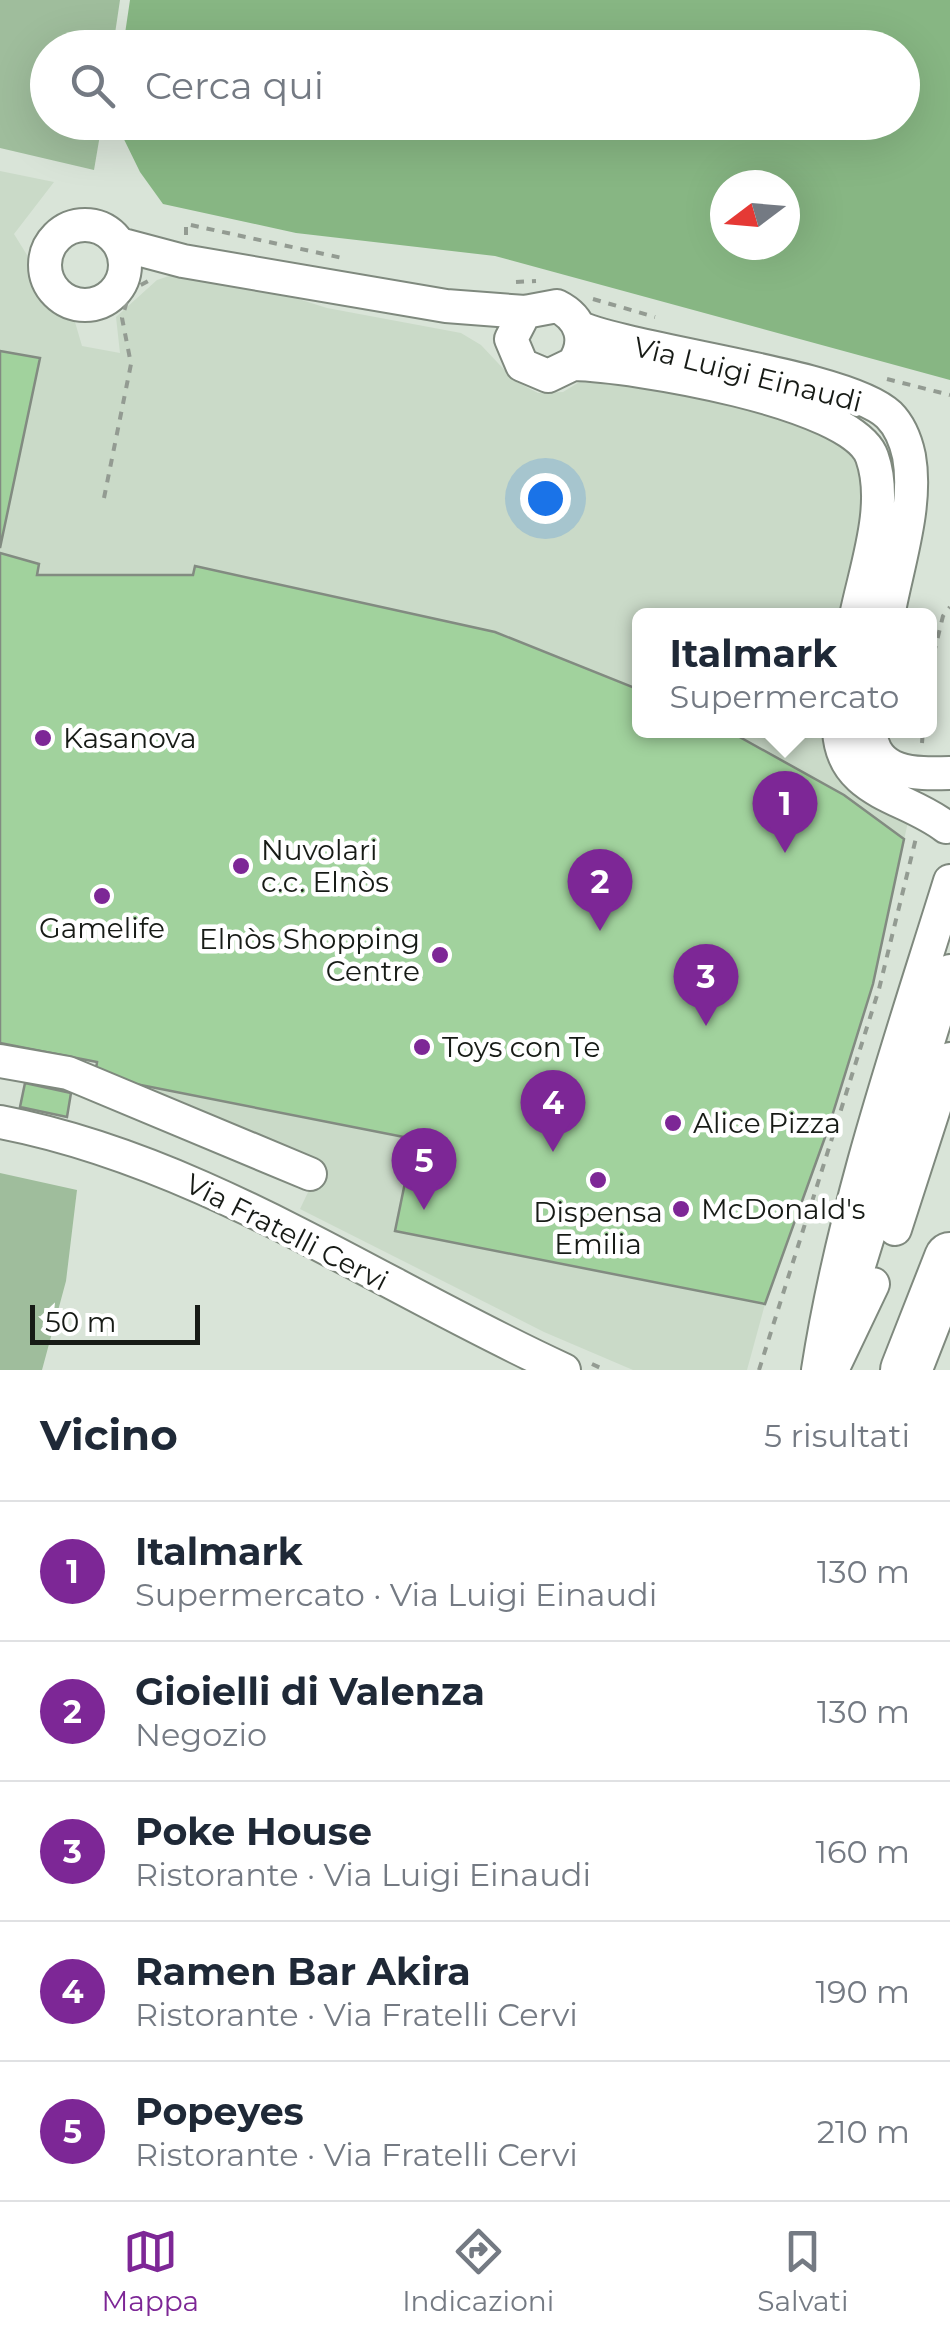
<!DOCTYPE html>
<html lang="it">
<meta charset="utf-8">
<style>
:root{--surface:#fff;--page:#f2f2f3;--text:#1f2937;--muted:#747a83;--line:#e0e1e3;--accent:#7d2796}
body{margin:0;font-family:Montserrat,sans-serif;background:var(--page);color:var(--text)}
.compass{position:absolute;left:710px;top:170px;width:90px;height:90px;border-radius:50%;background:var(--surface);box-shadow:0 10px 40px #0002;rotate:254deg}
.scale{position:absolute;left:30px;bottom:25px;width:170px;box-sizing:border-box;padding-left:10px;border:5px solid #171b16;border-top:0;font-size:28px;line-height:35px;white-space:nowrap;color:#171b16;-webkit-text-stroke:8px #fff;paint-order:stroke}
.you{position:absolute;left:545px;top:498px;width:35px;height:35px;margin:-25px;border:8px solid #fff;border-radius:50%;background:#1a73e8;box-shadow:0 0 0 15px #1a73e833}
.badge{display:grid;place-items:center;width:65px;height:65px;border-radius:50%;background:var(--accent);color:#fff;font-size:32px;font-weight:700}
.pin{position:absolute;translate:-50% -82px;filter:drop-shadow(0 2px 5px #0008)}
.pin::after{content:'';position:absolute;top:52px;width:35px;height:30px;background:inherit;clip-path:polygon(0 0,100% 0,50% 100%)}
.popup{position:absolute;left:632px;top:608px;width:305px;height:130px;box-sizing:border-box;display:grid;place-content:center;border-radius:15px;background:var(--surface);filter:drop-shadow(0 2px 8px #0005);font-size:32px;white-space:nowrap;color:var(--muted)}
.popup b{font-size:38px;color:var(--text)}
.popup::after{content:'';position:absolute;left:50%;top:100%;margin-left:-20px;border:20px solid transparent;border-top-color:var(--surface)}
.list{margin:0;padding:0;list-style:none}
h2{display:flex;justify-content:space-between;align-items:center;height:130px;margin:0;padding:0 40px;font-size:42px}
h2 small{font-size:32px;font-weight:400;color:var(--muted)}
.list li{display:grid;grid-template-columns:65px 1fr auto;gap:30px;align-items:center;box-sizing:border-box;height:140px;padding:0 40px;border-top:2px solid var(--line)}
.list b{display:block;font-size:38px;white-space:nowrap}
.list p{margin:0;font-size:32px;white-space:nowrap;color:var(--muted)}
.list em{font-size:32px;font-style:normal;color:var(--muted)}
.icon{flex:none;width:55px;height:55px;fill:none;stroke:currentColor;stroke-width:2;stroke-linecap:round;stroke-linejoin:round}
.map{position:relative;flex:none;width:950px;height:1370px;overflow:hidden}
.search{position:absolute;background:var(--surface);box-shadow:0 10px 40px #0002;left:30px;right:30px;top:30px;height:110px;display:flex;align-items:center;gap:25px;box-sizing:border-box;padding:0 35px;border-radius:55px;color:var(--muted);font-size:38px}
.sheet{height:830px;background:var(--surface)}
nav{display:flex;justify-content:space-around;align-items:center;box-sizing:border-box;height:140px;border-top:2px solid var(--line);background:var(--surface);font-size:28px;color:var(--muted)}
nav a{display:grid;justify-items:center;gap:5px}
nav .on{color:var(--accent)}
.map>svg:first-child{display:block}
.built{fill:#cadac8}
.green{fill:#9fbd9c}
.forest{fill:#87b683;fill-rule:evenodd}
.building{fill:#a1d29d;stroke:#828b81;stroke-width:2.5}
.lines{fill:none;stroke-linecap:round;stroke-linejoin:round}
.minor-casing{stroke:#7f897e;stroke-width:36}
.highway-casing{stroke:#7f897e;stroke-width:54}
.path{stroke:#939b92;stroke-width:4;stroke-dasharray:8 8;stroke-linecap:butt}
.minor{stroke:#fff;stroke-width:32}
.highway{stroke:#fff;stroke-width:50}
.poi-dot{fill:#7d2796;stroke:#fff;stroke-width:4}
.labels{text-anchor:middle;dominant-baseline:central;stroke-width:9;stroke-linejoin:round;paint-order:stroke}
.street-label{font-size:28px;fill:#171b16;stroke:#fff}
.poi-label{font-size:28px;fill:#171b16;stroke:#fff;text-anchor:start}
</style>
<div class="map">
<svg width="950" height="1370" viewBox="0 0 950 1370">
<rect width="100%" height="100%" fill="#d9e4d8"/>
<path class="built" d="M0,171L54,182L14,234L27,255L34,286L44,301L75,322L82,346L120,353L116,317L157,280L175,274L251,284L327,308L461,333L481,345L515,381L538,393L563,392L586,378L795,414L855,450L867,487L843,615L640,616V730L823,731L831,769L842,785L866,800L909,817L873,984L828,1129L765,1304L747,1370H633L544,1332L300,1209L310,1188L95,1076L96,1062L0,1043Z"/>
<path class="green" d="M0,0H120L113,47L48,48V122L102,123L94,170L0,148Z
M0,1173L77,1190L66,1281L42,1370H0Z"/>
<path class="forest" d="M130,0H950V380L495,256L296,233L163,204L140,172L116,123L902,122V48L123,47ZM725,185H785V245H725Z"/>
<path class="building" d="M0,351L40,358L0,548Z
M0,553L39,564L37,575H193L195,566L495,632L640,690V730H727L844,795L904,839L873,984L828,1129L765,1304L395,1231L414,1139L95,1076L97,1062L0,1043Z
M25,1083L71,1093L67,1117L20,1107Z"/>
<g class="lines">
<g class="minor-casing">
<path id="minor" d="M45 265a40 40 0 1 1 80 0a40 40 0 1 1-80 0Z
M119,244L183,261L446,306L525,312L557,306C581,318 589,341 573,364L548,376L522,365L511,339L525,312
M580,328C647,354 849,376 889,415C900,426 906,442 909,456C918,506 897,566 888,616
M573,364C630,365 853,401 872,457C889,505 866,567 856,616
M839,730C842,794 905,795 946,827
M870,730C874,775 914,774 950,773
M0,1061L68,1073L310,1174
M0,1122C203,1161 378,1285 564,1370
M895,1229L950,1059
M848,1301L950,971
M818,1370C844,1203 900,1042 950,881
M832,1370L873,1284"/>
</g>
<g class="highway-casing">
<path id="highway" d="M906,1370L950,1258"/>
</g>
<path class="path" d="M186,235V224L347,259
M516,282L536,281
M593,299L655,317
M887,379L950,395
M104,498L131,364L122,318L130,291L150,280
M930,669L943,616L950,607
M922,743L923,730
M592,1364L605,1370
M759,1370L879,989L916,838"/>
<use href="#minor" class="minor"/>
<use href="#highway" class="highway"/>
</g>
<g class="poi-dot">
<circle cx="43" cy="738" r="10"/>
<circle cx="241" cy="866" r="10"/>
<circle cx="102" cy="896" r="10"/>
<circle cx="440" cy="955" r="10"/>
<circle cx="422" cy="1047" r="10"/>
<circle cx="673" cy="1123" r="10"/>
<circle cx="598" cy="1180" r="10"/>
<circle cx="681" cy="1209" r="10"/>
</g>
<g class="labels">
<g class="street-label">
<text transform="translate(748 374) rotate(14)">Via Luigi Einaudi</text>
<text transform="translate(287 1232) rotate(27)">Via Fratelli Cervi</text>
</g>
<g class="poi-label">
<text x="63" y="738">Kasanova</text>
<text x="261" y="850">Nuvolari<tspan x="261" dy="32">c.c. Elnòs</tspan></text>
<text x="102" y="928" text-anchor="middle">Gamelife</text>
<text x="420" y="939" text-anchor="end">Elnòs Shopping<tspan x="420" dy="32">Centre</tspan></text>
<text x="442" y="1047">Toys con Te</text>
<text x="693" y="1123">Alice Pizza</text>
<text x="701" y="1209">McDonald's</text>
<text x="598" y="1212" text-anchor="middle">Dispensa<tspan x="598" dy="32">Emilia</tspan></text>
</g>
</g>
</svg>
<svg class="compass" viewBox="-18 -18 36 36"><path d="M0-13l5 13h-10z" fill="#e53935"/><path d="M0 13l5-13h-10z" fill="#747a83"/></svg>
<div class="scale">50 m</div>
<div class="you"></div>
<div class="pin badge" style="left:785px;top:853px">1</div>
<div class="popup"><b>Italmark</b>Supermercato</div>
<div class="pin badge" style="left:600px;top:931px">2</div>
<div class="pin badge" style="left:706px;top:1026px">3</div>
<div class="pin badge" style="left:553px;top:1152px">4</div>
<div class="pin badge" style="left:424px;top:1210px">5</div>
<div class="search"><svg class="icon" aria-label="search" viewBox="0 0 24 24"><circle cx="10" cy="10" r="6"/><path d="M15 15l6 6"/></svg>Cerca qui</div>
</div>
<section class="sheet">
<h2>Vicino<small>5 risultati</small></h2>
<ul class="list">
<li><span class="badge">1</span><div><b>Italmark</b><p>Supermercato · Via Luigi Einaudi</p></div><em>130 m</em></li>
<li><span class="badge">2</span><div><b>Gioielli di Valenza</b><p>Negozio</p></div><em>130 m</em></li>
<li><span class="badge">3</span><div><b>Poke House</b><p>Ristorante · Via Luigi Einaudi</p></div><em>160 m</em></li>
<li><span class="badge">4</span><div><b>Ramen Bar Akira</b><p>Ristorante · Via Fratelli Cervi</p></div><em>190 m</em></li>
<li><span class="badge">5</span><div><b>Popeyes</b><p>Ristorante · Via Fratelli Cervi</p></div><em>210 m</em></li>
</ul>
</section>
<nav>
<a class="on"><svg class="icon" aria-label="map" viewBox="0 0 24 24"><path d="M3 6l6-2 6 2 6-2v14l-6 2-6-2-6 2zM9 4v14M15 6v14"/></svg>Mappa</a>
<a><svg class="icon" aria-label="directions" viewBox="0 0 24 24"><path d="M12 3l9 9-9 9-9-9zM9 14v-3h6M13 9l2 2-2 2"/></svg>Indicazioni</a>
<a><svg class="icon" aria-label="saved" viewBox="0 0 24 24"><path d="M7 4h10v16l-5-4-5 4z"/></svg>Salvati</a>
</nav>
